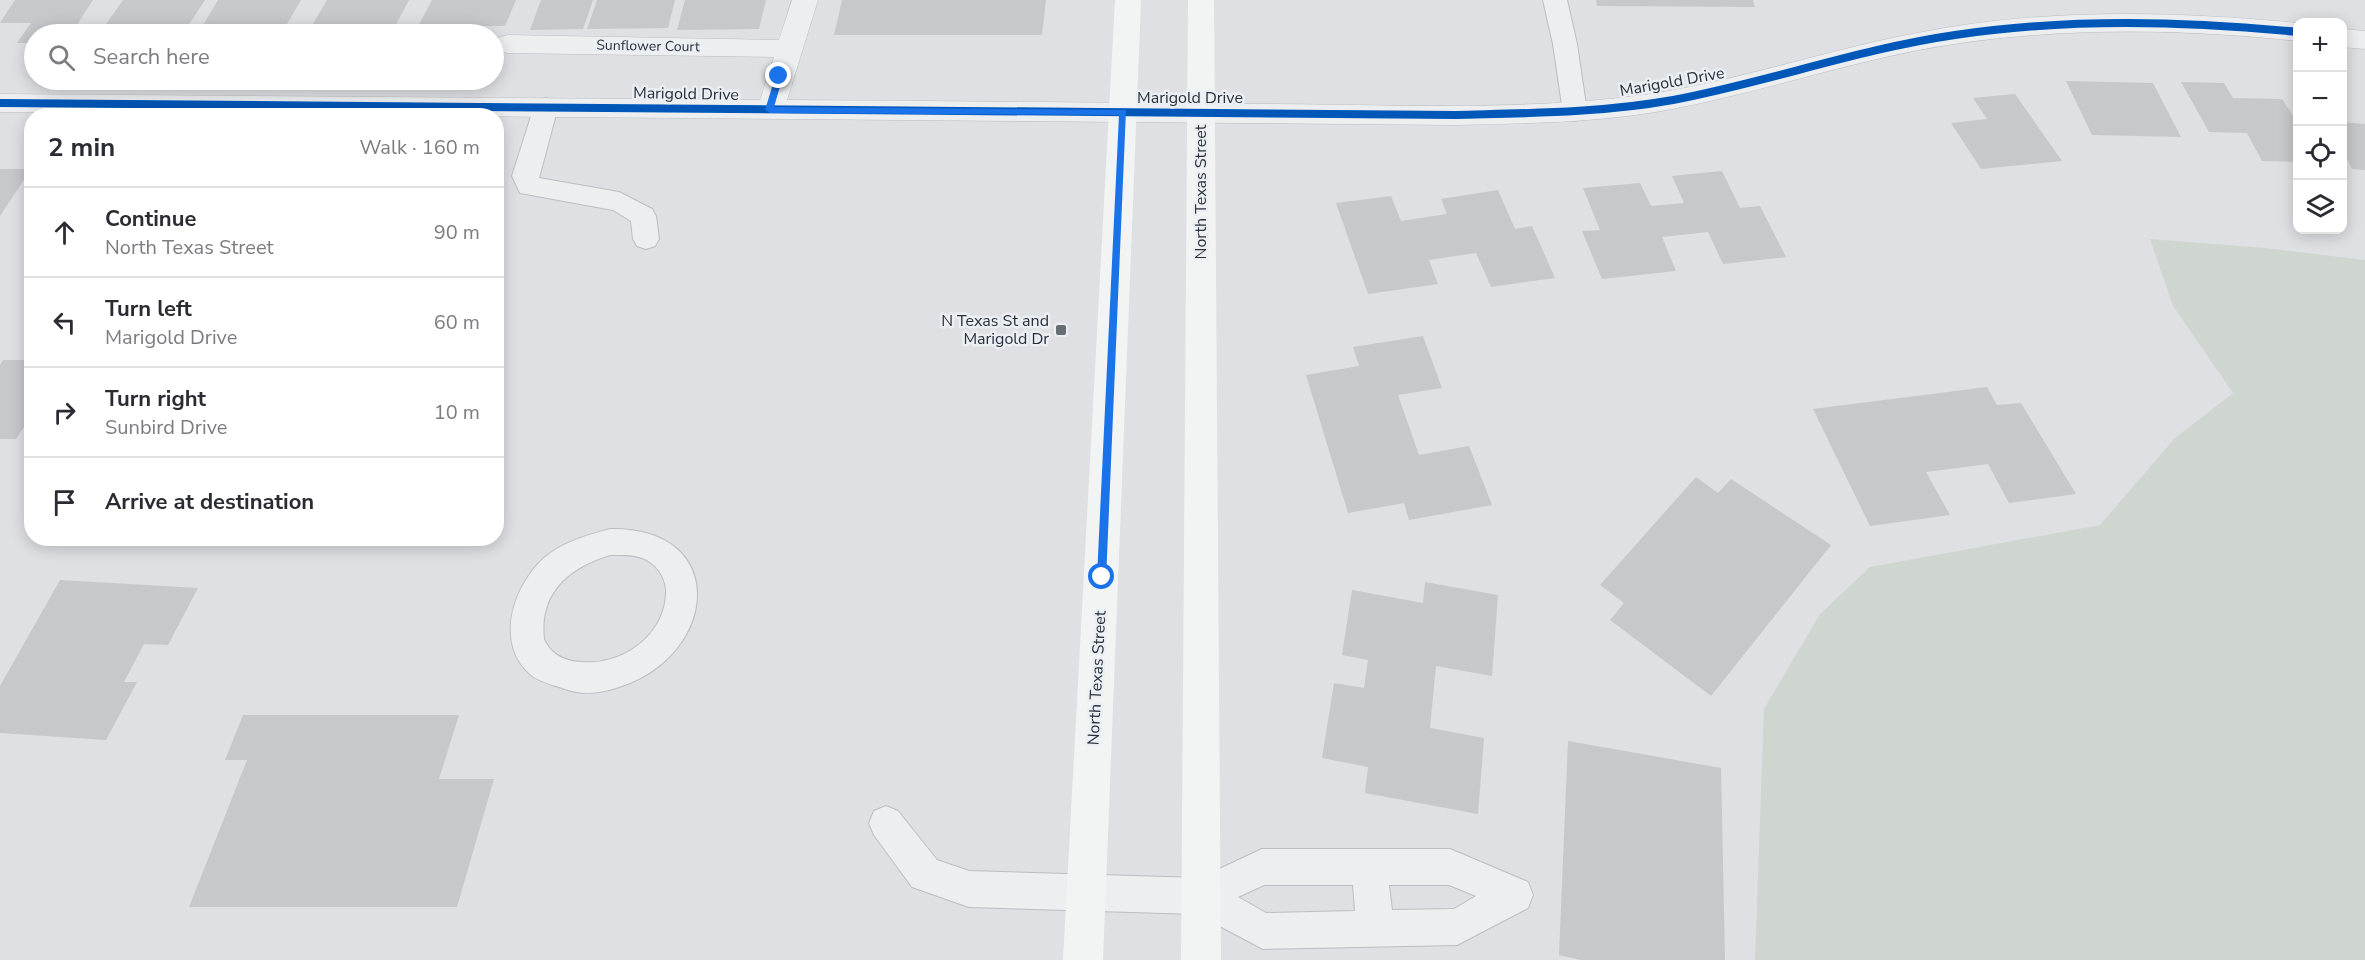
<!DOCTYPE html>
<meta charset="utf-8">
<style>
:root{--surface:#fff;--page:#f2f2f3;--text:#2b2b33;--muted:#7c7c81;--line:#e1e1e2}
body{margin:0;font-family:"Nunito Sans",sans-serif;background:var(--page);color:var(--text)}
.controls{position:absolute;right:18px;top:18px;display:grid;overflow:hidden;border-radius:12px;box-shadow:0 3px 15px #0003}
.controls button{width:54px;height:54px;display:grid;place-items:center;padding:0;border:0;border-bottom:2px solid var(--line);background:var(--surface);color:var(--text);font:30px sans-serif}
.stop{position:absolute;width:18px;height:18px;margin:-14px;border:4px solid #1a73e8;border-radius:50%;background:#fff}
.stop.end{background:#1a73e8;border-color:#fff;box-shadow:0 2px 6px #0008}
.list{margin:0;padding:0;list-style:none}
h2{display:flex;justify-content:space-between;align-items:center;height:78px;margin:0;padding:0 24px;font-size:26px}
h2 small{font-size:20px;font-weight:400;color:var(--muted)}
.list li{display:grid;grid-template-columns:39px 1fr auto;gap:18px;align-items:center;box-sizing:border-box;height:90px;padding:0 24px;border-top:2px solid var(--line)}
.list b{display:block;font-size:22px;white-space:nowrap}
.list p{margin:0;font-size:20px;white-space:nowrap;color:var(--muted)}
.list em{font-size:20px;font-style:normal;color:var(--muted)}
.icon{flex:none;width:33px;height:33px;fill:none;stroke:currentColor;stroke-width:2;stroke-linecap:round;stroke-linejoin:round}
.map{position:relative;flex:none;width:2365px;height:960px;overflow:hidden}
.search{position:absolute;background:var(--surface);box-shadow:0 3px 15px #0003;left:24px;top:24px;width:480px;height:66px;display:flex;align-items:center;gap:15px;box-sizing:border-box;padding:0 21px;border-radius:33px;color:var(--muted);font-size:22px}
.panel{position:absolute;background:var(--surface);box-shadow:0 3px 15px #0003;left:24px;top:108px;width:480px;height:438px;border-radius:24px}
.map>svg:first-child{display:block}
.green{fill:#cfd6cf}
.building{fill:#c6c8cb}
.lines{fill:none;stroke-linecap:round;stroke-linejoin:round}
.lane-casing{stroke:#bcbec1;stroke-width:2}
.street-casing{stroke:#bcbec1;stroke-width:1}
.lane{fill:#edeef0;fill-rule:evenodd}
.street{fill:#edeef0;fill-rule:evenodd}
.secondary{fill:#f2f4f4;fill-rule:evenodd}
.cycleway-casing{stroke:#ebeff3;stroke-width:10}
.cycleway{stroke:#0057b8;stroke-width:8}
.route{fill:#1a73e8}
.poi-dot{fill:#676d75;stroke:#ebeff3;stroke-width:2}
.labels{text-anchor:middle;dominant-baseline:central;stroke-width:5;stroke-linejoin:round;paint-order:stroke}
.far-street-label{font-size:14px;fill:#272f3a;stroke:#ebeff3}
.street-label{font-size:16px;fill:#272f3a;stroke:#ebeff3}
.poi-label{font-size:16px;fill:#272f3a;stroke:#ebeff3;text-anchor:end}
</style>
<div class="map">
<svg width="2365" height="960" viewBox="0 0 2365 960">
<rect width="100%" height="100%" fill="#dee0e3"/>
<path class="green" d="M2150,239L2265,248L2365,260V960H1755L1764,709L1820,614L1870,567L2100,525L2175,438L2233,393L2173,306Z"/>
<path class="building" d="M15,0H93L71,34H34V43H17L31,23H0Z
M123,0H205L184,32L99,34Z
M218,0H301L281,34H240L242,30H200Z
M327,0H409L392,32L355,31L353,34H307Z
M432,0H516L505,26H477L473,34H414Z
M541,0H593L583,29L530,30Z
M597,0H675L668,28L587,29Z
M685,0H766L759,29L677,30Z
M842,0H1046L1042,35H834Z
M1596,0H1753L1755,7L1597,6Z
M2066,81L2153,83L2181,137L2092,135Z
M2181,82L2224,83L2233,98L2282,99L2298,124V162L2262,161L2247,133L2209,132Z
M2015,94L2062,161L1981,169L1951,123L1987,119L1973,98Z
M2342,122L2365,124V170L2352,169L2342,149Z
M0,169H31L0,216Z
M1722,171L1740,208L1760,206L1786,257L1723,264L1708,232L1662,237L1676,271L1602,279L1582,231L1600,230L1583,188L1640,183L1651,206L1684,203L1672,176Z
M1498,190L1515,229L1532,226L1555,278L1491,287L1476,253L1429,260L1438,284L1368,294L1336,203L1391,196L1401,221L1447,214L1441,199Z
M1423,336L1442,388L1398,395L1419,455L1469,446L1492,505L1409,520L1404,503L1348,513L1306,375L1359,366L1353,347Z
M3,360H32V415L16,439H0V365Z
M1987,387L1997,405L2021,403L2076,494L2009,503L1988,464L1926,472L1950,515L1870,526L1813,409Z
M1696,477L1718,493L1731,479L1831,545L1711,696L1610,620L1624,603L1600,585Z
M60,580L198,588L168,645L144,644L124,682H137L106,740L0,733V686Z
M1425,582L1498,595L1492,676L1436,666L1430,728L1484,738L1478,814L1365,793L1368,767L1322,758L1334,683L1364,688L1368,660L1342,655L1352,590L1423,603Z
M243,715H459L439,779H494L457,907H189L247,760H225Z
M1568,741L1721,768L1725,960H1581L1559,955Z"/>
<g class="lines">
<g class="lane-casing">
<path id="lane" d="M1543,0H1567L1577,44L1587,112L1584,118L1575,121L1566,118L1563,112L1553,44Z
M546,98L555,101L558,107L539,178L619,192L652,209L656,216L659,239L655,246L646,249L637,246L633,239L631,221L613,210L520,193L512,176L534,107L537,101Z
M610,529C730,527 718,653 622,686C603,693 584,696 565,689C554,685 539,682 531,675C494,644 513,586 544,558C562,542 588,535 610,529ZM610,555C620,555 632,554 642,558C656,563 665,576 666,590C667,634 623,666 581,662C565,661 551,655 544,639C539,593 568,568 610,555Z
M886,806L898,811L937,860L969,871L1200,878L1262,849H1450L1528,882L1533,895L1528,908L1457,945L1263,949L1197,914L969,907L912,887L874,835L869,823L874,811ZM1264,885H1353L1355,911L1266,913L1238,897ZM1389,885H1449L1476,896L1454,909L1392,910Z"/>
</g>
<g class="street-casing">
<path id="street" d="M792,0H818L787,100C950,101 1113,103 1275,104C1390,105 1505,110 1619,98C1721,87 1817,52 1917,33C2043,8 2171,11 2298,23V41C2183,29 2069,27 1954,44C1859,58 1767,91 1672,109C1601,123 1528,123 1456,125L0,112V94L760,100L774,57L507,53L498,50L494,44L498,38L507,35L779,40Z
M2342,29L2365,31V49L2342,47Z"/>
</g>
<use href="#lane" class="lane"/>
<use href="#street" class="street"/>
<path class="secondary" d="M1115,0H1141L1103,960H1063Z
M1188,0H1214L1221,960H1181Z"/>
<g class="cycleway-casing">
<path id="cycleway" d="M0,103L1456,115C1528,113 1601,113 1673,100C1768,82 1859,49 1955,35C2069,18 2184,21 2298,32"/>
</g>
<use href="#cycleway" class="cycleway"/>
</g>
<path class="route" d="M776,74L783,76L774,107L1126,110L1106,580H1098L1097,577L1119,115L770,113L765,110Z"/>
<rect class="poi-dot" x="1055" y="324" width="12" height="12" rx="3"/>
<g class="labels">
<g class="far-street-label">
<text transform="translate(648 46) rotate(1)">Sunflower Court</text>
</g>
<g class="street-label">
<text transform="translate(1672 82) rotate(-10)">Marigold Drive</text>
<text transform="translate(686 94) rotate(1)">Marigold Drive</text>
<text x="1190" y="98">Marigold Drive</text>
<text transform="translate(1201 192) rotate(-90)">North Texas Street</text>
<text transform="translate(1097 678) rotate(-87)">North Texas Street</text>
</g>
<g class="poi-label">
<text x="1049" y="321">N Texas St and<tspan x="1049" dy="18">Marigold Dr</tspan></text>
</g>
</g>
</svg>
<div class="controls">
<button>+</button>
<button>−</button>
<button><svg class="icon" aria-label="locate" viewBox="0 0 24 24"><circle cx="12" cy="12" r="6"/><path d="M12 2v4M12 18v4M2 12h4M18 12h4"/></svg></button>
<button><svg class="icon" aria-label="layers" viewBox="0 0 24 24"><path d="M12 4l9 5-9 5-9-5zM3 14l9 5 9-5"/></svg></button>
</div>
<div class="stop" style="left:1102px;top:577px"></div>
<div class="stop end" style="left:779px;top:76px"></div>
<div class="search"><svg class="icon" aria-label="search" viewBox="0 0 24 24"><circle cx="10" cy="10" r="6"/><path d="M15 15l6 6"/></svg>Search here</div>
<section class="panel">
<h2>2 min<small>Walk · 160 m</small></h2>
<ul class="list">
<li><svg class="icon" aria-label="ahead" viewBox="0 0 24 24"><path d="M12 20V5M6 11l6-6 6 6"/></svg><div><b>Continue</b><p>North Texas Street</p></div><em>90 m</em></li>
<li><svg class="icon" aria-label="left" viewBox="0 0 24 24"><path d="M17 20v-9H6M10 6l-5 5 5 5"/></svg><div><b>Turn left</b><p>Marigold Drive</p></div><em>60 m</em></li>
<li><svg class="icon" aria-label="right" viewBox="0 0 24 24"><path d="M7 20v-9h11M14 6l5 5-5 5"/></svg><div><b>Turn right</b><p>Sunbird Drive</p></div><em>10 m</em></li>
<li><svg class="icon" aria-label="arrive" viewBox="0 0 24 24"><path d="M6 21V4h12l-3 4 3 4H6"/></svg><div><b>Arrive at destination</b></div></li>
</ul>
</section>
</div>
